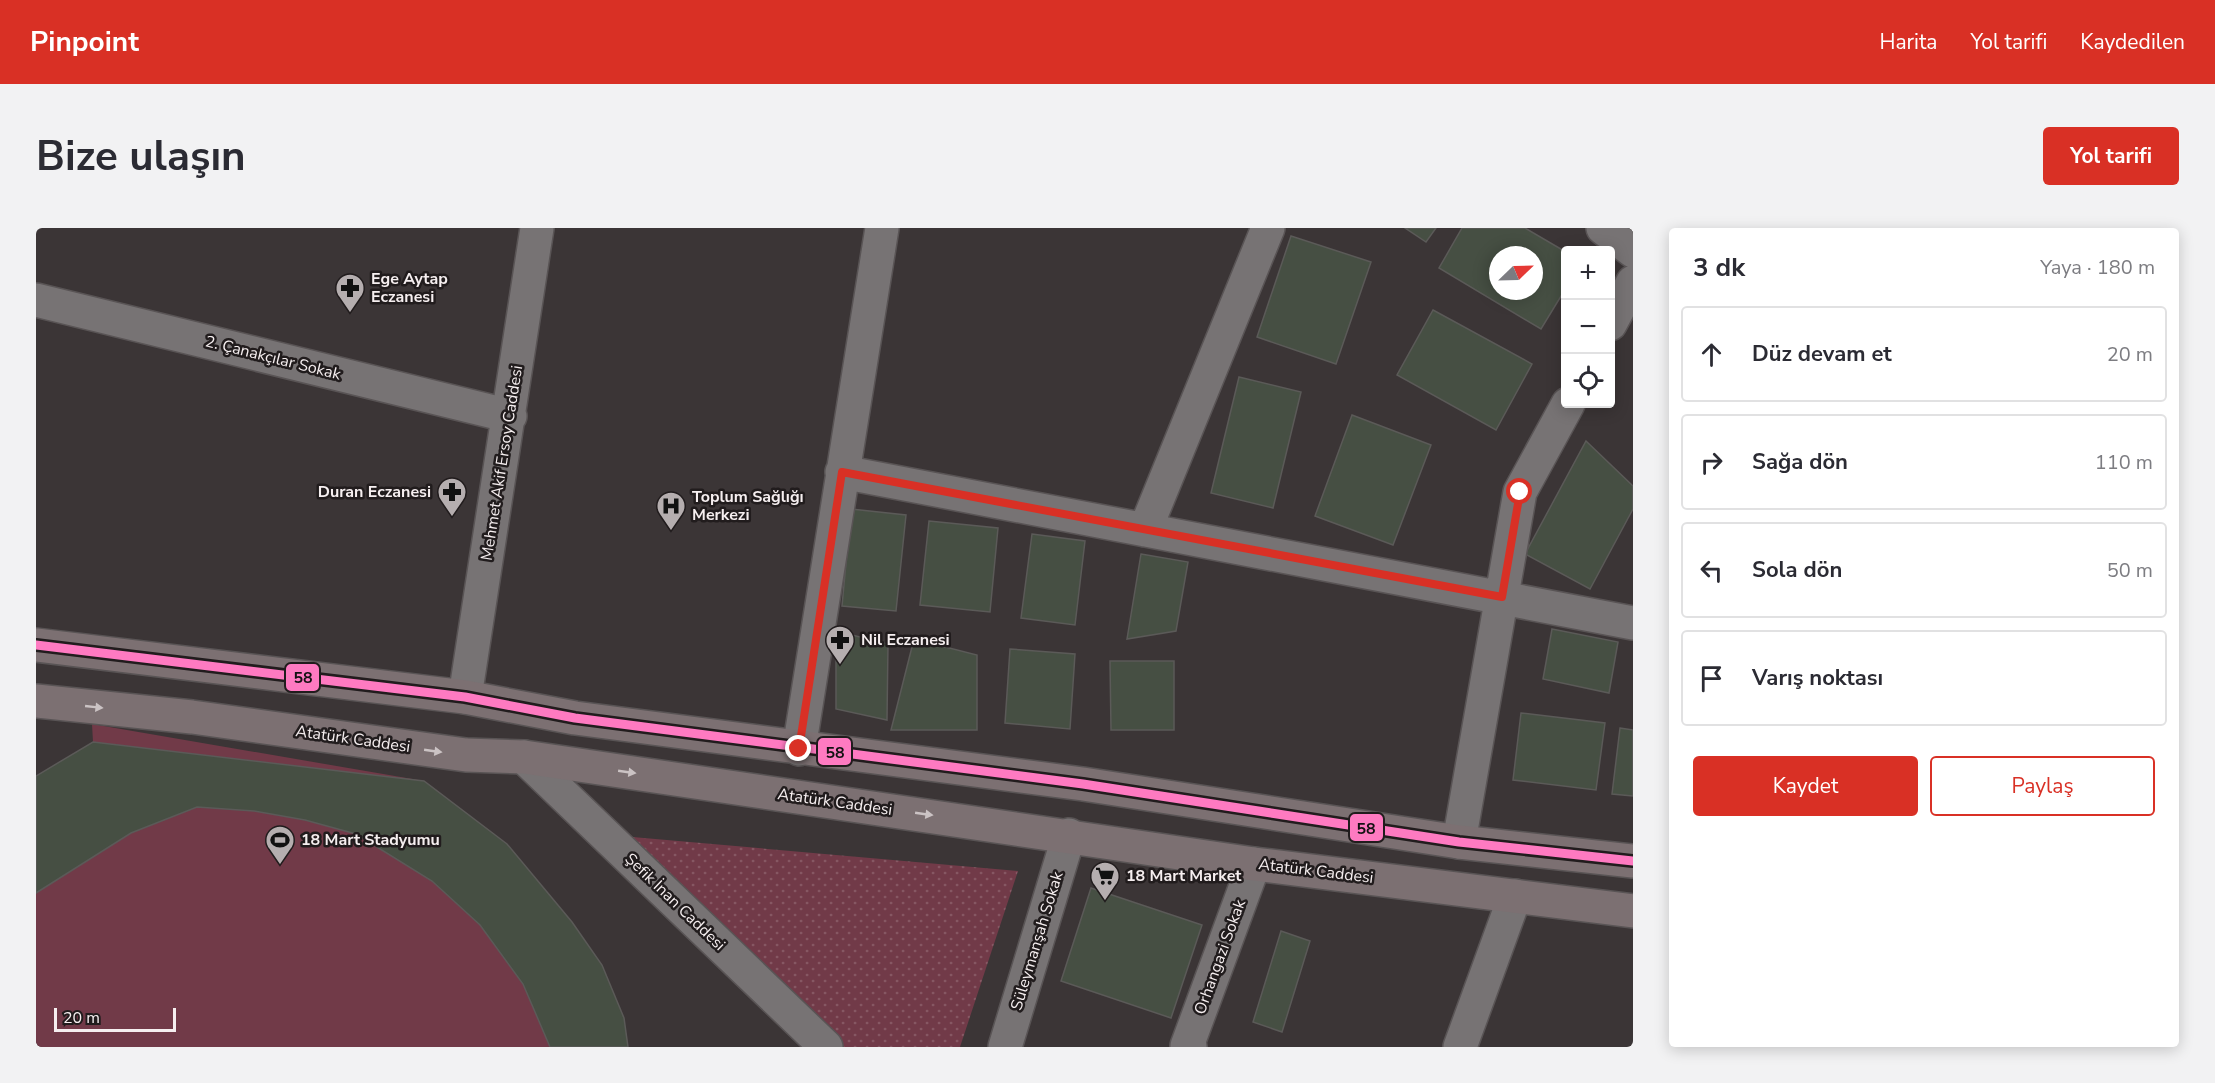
<!DOCTYPE html>
<html lang="tr">
<meta charset="utf-8">
<style>
:root{--surface:#fff;--page:#f2f2f3;--text:#2b2b33;--muted:#7c7c81;--line:#e1e1e2;--accent:#d93025}
body{margin:0;font-family:"Nunito Sans",sans-serif;background:var(--page);color:var(--text)}
.controls{position:absolute;right:18px;top:18px;display:grid;overflow:hidden;border-radius:6px;box-shadow:0 3px 15px #0003}
.controls button{width:54px;height:54px;display:grid;place-items:center;padding:0;border:0;border-bottom:2px solid var(--line);background:var(--surface);color:var(--text);font:30px sans-serif}
.compass{position:absolute;left:1453px;top:18px;width:54px;height:54px;border-radius:50%;background:var(--surface);box-shadow:0 3px 15px #0003;rotate:67deg}
.scale{position:absolute;left:18px;bottom:15px;width:122px;box-sizing:border-box;padding-left:6px;border:3px solid #f6eff0;border-top:0;font-size:16px;line-height:21px;white-space:nowrap;color:#f6eff0;-webkit-text-stroke:4px #211c1d;paint-order:stroke}
.stop{position:absolute;width:18px;height:18px;margin:-14px;border:4px solid #d93025;border-radius:50%;background:#fff}
.stop.end{background:#d93025;border-color:#fff;box-shadow:0 2px 6px #0008}
.list{margin:0;padding:0;list-style:none}
h2{display:flex;justify-content:space-between;align-items:center;height:78px;margin:0;padding:0 24px;font-size:26px}
h2 small{font-size:20px;font-weight:400;color:var(--muted)}
.list li{display:grid;grid-template-columns:39px 1fr auto;gap:18px;align-items:center;box-sizing:border-box;height:96px;margin:0 12px 12px;padding:0 12px;border:2px solid var(--line);border-radius:6px}
.list b{display:block;font-size:22px;white-space:nowrap}
.list em{font-size:20px;font-style:normal;color:var(--muted)}
.actions{display:flex;gap:12px;padding:18px 24px}
.actions a{flex:1;padding:14px 0;border:2px solid var(--accent);border-radius:6px;text-align:center;font-size:21px;color:var(--accent)}
.actions .main{background:var(--accent);color:#fff}
.icon{flex:none;width:33px;height:33px;fill:none;stroke:currentColor;stroke-width:2;stroke-linecap:round;stroke-linejoin:round}
.map{position:relative;flex:none;width:1597px;height:819px;overflow:hidden;border-radius:6px}
header{display:flex;align-items:center;gap:36px;box-sizing:border-box;height:84px;padding:0 30px;background:var(--accent);color:#fff}
header strong{font-size:28px}
nav{display:flex;gap:33px;margin-inline-start:auto;font-size:21px}
.intro{display:flex;align-items:center;justify-content:space-between;box-sizing:border-box;height:144px;padding:0 36px}
h1{margin:0;font-size:42px}
.button{padding:15px 27px;border-radius:6px;background:var(--accent);color:#fff;font-size:21px;font-weight:700}
main{display:flex;gap:36px;padding:0 36px}
aside{flex:1;background:var(--surface);border-radius:6px;box-shadow:0 3px 15px #0003}
.map>svg:first-child{display:block}
.park{fill:url(#park-dots)}
.pitch{fill:#713a48}
.building{fill:#464f43;stroke:#5b5a58;stroke-width:1.5;fill-rule:evenodd}
.lines{fill:none;stroke-linecap:round;stroke-linejoin:round}
.minor-casing{stroke:#595455;stroke-width:36}
.highway-casing{stroke:#595455;stroke-width:36}
.minor{stroke:#777374;stroke-width:33}
.highway{stroke:#7c7072;stroke-width:33}
.bus-1-casing{stroke:#211c1d;stroke-width:14}
.bus-1{stroke:#fe7ac1;stroke-width:9}
.oneway{fill:#cbc3c4}
.route{stroke:#d93025;stroke-width:8}
.labels{text-anchor:middle;dominant-baseline:central;stroke-width:5;stroke-linejoin:round;paint-order:stroke}
.poi-label{font-size:16px;font-weight:bold;fill:#f6eff0;stroke:#211c1d;text-anchor:start}
.street-label{font-size:16px;fill:#f6eff0;stroke:#211c1d}
.line-badge{stroke:#211c1d;stroke-width:2}
.pale-badge-label{font-size:16px;text-anchor:middle;font-weight:bold;fill:#111}
</style>
<header>
<strong>Pinpoint</strong>
<nav><a>Harita</a><a>Yol tarifi</a><a>Kaydedilen</a></nav>
</header>
<div class="intro"><h1>Bize ulaşın</h1><a class="button">Yol tarifi</a></div>
<main>
<div class="map">
<svg width="1597" height="819" viewBox="0 0 1597 819">
<defs>
<pattern id="park-dots" width="8" height="8" patternUnits="userSpaceOnUse" patternTransform="scale(1.5)"><rect width="8" height="8" fill="#713a48"/><path d="M2 2h.1M6 6h.1" fill="none" stroke="#865763" stroke-width="1.8" stroke-linecap="round"/></pattern>
</defs>
<rect width="100%" height="100%" fill="#3b3536"/>
<path class="park" d="M585,608L982,643L924,819H808Z"/>
<path class="pitch" d="M56,496L388,553L471,616L536,694L566,737L588,790L592,819H0V548L57,514Z"/>
<path class="building" d="M1369,0H1400L1390,14Z
M1426,0H1489L1530,24V60L1505,101L1403,40ZM1462,27H1498V63H1462Z
M1255,8L1335,34L1300,136L1221,109Z
M1397,82L1496,136L1460,202L1361,147Z
M1203,149L1265,164L1237,280L1175,265Z
M1316,187L1395,217L1357,317L1279,288Z
M1550,213L1597,258V281L1554,361L1489,326Z
M815,281L870,287L860,383L806,378Z
M893,293L962,300L954,384L884,377Z
M996,306L1049,313L1039,397L985,390Z
M1105,326L1152,334L1140,403L1091,411Z
M1516,401L1582,414L1573,465L1507,451Z
M800,403L852,416L851,492L800,481Z
M878,411L941,427V502H855Z
M974,421L1039,426L1034,501L969,495Z
M1074,433H1138V502H1075Z
M1485,485L1569,495L1560,562L1477,552Z
M1584,500L1597,502V568L1576,566Z
M57,514L388,553L471,616L536,694L566,737L588,790L592,819H514L487,756L444,697L396,653L320,606L269,592L218,583L161,579L95,605L0,665V548Z
M1055,660L1166,697L1135,790L1025,753Z
M1245,703L1274,713L1246,804L1217,794Z"/>
<g class="lines">
<g class="minor-casing">
<path id="minor" d="M1567,0L1597,23
M0,72L474,188
M1574,96L1597,54
M806,244L1597,395
M1109,302L1232,0
M429,469L501,0
M763,521L846,0
M488,529L790,819
M1423,614L1484,264L1532,176
M969,819L1033,607
M1154,819L1151,818L1218,636
M1424,819L1479,668"/>
</g>
<g class="highway-casing">
<path id="highway" d="M0,417L429,469L539,490L1047,556L1423,614L1597,633
M0,473L156,489L430,527L488,529L1218,636L1597,683"/>
</g>
<use href="#minor" class="minor"/>
<use href="#highway" class="highway"/>
<g class="bus-1-casing">
<path id="bus-1" d="M0,417L429,469L539,490L1047,556L1423,614L1597,633"/>
</g>
<use href="#bus-1" class="bus-1"/>
</g>
<defs><path id="oneway-solid" d="M-6-.8H1V-3.2L6.5 0L1 3.2V.8H-6Z" transform="scale(1.5)"/></defs>
<g class="oneway">
<use href="#oneway-solid" transform="translate(58 479) rotate(6)"/>
<use href="#oneway-solid" transform="translate(397 523) rotate(8)"/>
<use href="#oneway-solid" transform="translate(591 544) rotate(8)"/>
<use href="#oneway-solid" transform="translate(888 586) rotate(8)"/>
</g>
<g class="lines">
<path class="route" d="M763,521L806,244L1466,369L1484,264"/>
</g>
<defs>
<g id="pharmacy-pin" transform="scale(1.5)"><path d="M0 17L-7.5 6A9.5 9.5 0 1 1 7.5 6Z" fill="#b5aeaf" stroke="#211c1d"/><path d="M-2-6h4v4h4v4h-4v4h-4v-4h-4v-4h4Z" fill="#111"/></g>
<g id="hospital-pin" transform="scale(1.5)"><path d="M0 17L-7.5 6A9.5 9.5 0 1 1 7.5 6Z" fill="#b5aeaf" stroke="#211c1d"/><path d="M-5-5h3v3.5h4V-5h3V5h-3V1.5h-4V5h-3Z" fill="#111"/></g>
<g id="stadium-pin" transform="scale(1.5)"><path d="M0 17L-7.5 6A9.5 9.5 0 1 1 7.5 6Z" fill="#b5aeaf" stroke="#211c1d"/><path d="M0-5a6.5 5 0 1 0 0 10a6.5 5 0 1 0 0-10ZM-3.5-1.8h7v3.6h-7Z" fill="#111"/></g>
<g id="supermarket-pin" transform="scale(1.5)"><path d="M0 17L-7.5 6A9.5 9.5 0 1 1 7.5 6Z" fill="#b5aeaf" stroke="#211c1d"/><path d="M-6-5.5h2.5l.6 2H6L4.5 2H-2.5L-4.4-4H-6ZM-1.5 3.2a1.3 1.3 0 1 0 .1 0ZM3 3.2a1.3 1.3 0 1 0 .1 0Z" fill="#111"/></g>
</defs>
<g fill-rule="evenodd">
<use href="#pharmacy-pin" x="314" y="60"/>
<use href="#pharmacy-pin" x="416" y="264"/>
<use href="#hospital-pin" x="635" y="278"/>
<use href="#pharmacy-pin" x="804" y="412"/>
<use href="#stadium-pin" x="244" y="612"/>
<use href="#supermarket-pin" x="1069" y="648"/>
</g>
<g class="labels">
<g class="poi-label">
<text x="335" y="51">Ege Aytap<tspan x="335" dy="18">Eczanesi</tspan></text>
<text x="395" y="264" text-anchor="end">Duran Eczanesi</text>
<text x="656" y="269">Toplum Sağlığı<tspan x="656" dy="18">Merkezi</tspan></text>
<text x="825" y="412">Nil Eczanesi</text>
<text x="265" y="612">18 Mart Stadyumu</text>
<text x="1090" y="648">18 Mart Market</text>
</g>
<g class="street-label">
<text transform="translate(237 130) rotate(14)">2. Çanakçılar Sokak</text>
<text transform="translate(466 235) rotate(-81)">Mehmet Akif Ersoy Caddesi</text>
<text transform="translate(317 511) rotate(8)">Atatürk Caddesi</text>
<text transform="translate(799 574) rotate(8)">Atatürk Caddesi</text>
<text transform="translate(1280 643) rotate(7)">Atatürk Caddesi</text>
<text transform="translate(639 674) rotate(44)">Şefik İnan Caddesi</text>
<text transform="translate(1001 713) rotate(-73)">Süleymanşah Sokak</text>
<text transform="translate(1184 729) rotate(-70)">Orhangazi Sokak</text>
</g>
</g>
<g class="line-badge">
<rect x="249" y="435" width="35" height="29" rx="6" fill="#fe7ac1"/>
<rect x="781" y="509" width="35" height="29" rx="6" fill="#fe7ac1"/>
<rect x="1313" y="585" width="35" height="29" rx="6" fill="#fe7ac1"/>
</g>
<g class="pale-badge-label">
<text x="267" y="455">58</text>
<text x="799" y="530">58</text>
<text x="1330" y="606">58</text>
</g>
</svg>
<div class="controls">
<button>+</button>
<button>−</button>
<button><svg class="icon" aria-label="locate" viewBox="0 0 24 24"><circle cx="12" cy="12" r="6"/><path d="M12 2v4M12 18v4M2 12h4M18 12h4"/></svg></button>
</div>
<svg class="compass" viewBox="-18 -18 36 36"><path d="M0-13l5 13h-10z" fill="#e53935"/><path d="M0 13l5-13h-10z" fill="#7c7c81"/></svg>
<div class="scale">20 m</div>
<div class="stop" style="left:1484px;top:264px"></div>
<div class="stop end" style="left:763px;top:521px"></div>
</div>
<aside>
<h2>3 dk<small>Yaya · 180 m</small></h2>
<ul class="list">
<li><svg class="icon" aria-label="ahead" viewBox="0 0 24 24"><path d="M12 20V5M6 11l6-6 6 6"/></svg><div><b>Düz devam et</b></div><em>20 m</em></li>
<li><svg class="icon" aria-label="right" viewBox="0 0 24 24"><path d="M7 20v-9h11M14 6l5 5-5 5"/></svg><div><b>Sağa dön</b></div><em>110 m</em></li>
<li><svg class="icon" aria-label="left" viewBox="0 0 24 24"><path d="M17 20v-9H6M10 6l-5 5 5 5"/></svg><div><b>Sola dön</b></div><em>50 m</em></li>
<li><svg class="icon" aria-label="arrive" viewBox="0 0 24 24"><path d="M6 21V4h12l-3 4 3 4H6"/></svg><div><b>Varış noktası</b></div></li>
</ul>
<div class="actions"><a class="main">Kaydet</a><a>Paylaş</a></div>
</aside>
</main>
